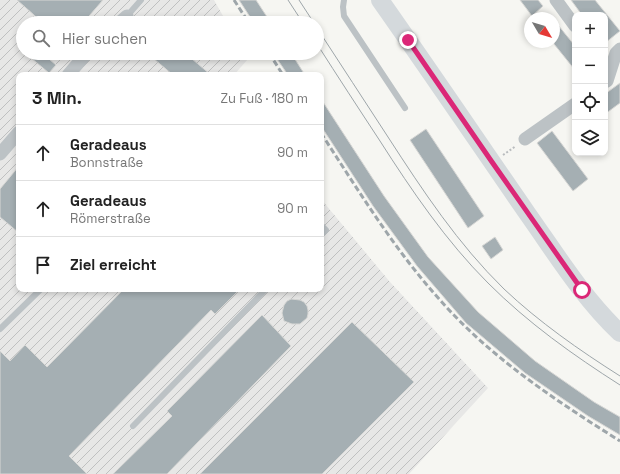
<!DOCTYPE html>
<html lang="de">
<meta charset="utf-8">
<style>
:root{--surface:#fff;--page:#f6f6f6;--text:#222;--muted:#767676;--line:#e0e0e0}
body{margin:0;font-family:"Space Grotesk",sans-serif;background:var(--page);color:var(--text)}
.controls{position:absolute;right:12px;top:12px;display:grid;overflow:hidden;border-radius:8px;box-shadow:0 2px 6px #0003}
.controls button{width:36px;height:36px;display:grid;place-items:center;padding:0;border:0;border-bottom:1px solid var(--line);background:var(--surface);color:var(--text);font:20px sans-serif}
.compass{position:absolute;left:524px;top:12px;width:36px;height:36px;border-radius:50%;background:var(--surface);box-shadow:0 2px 6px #0003;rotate:128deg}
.stop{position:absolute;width:12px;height:12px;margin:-9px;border:3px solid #db2777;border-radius:50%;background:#fff}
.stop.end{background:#db2777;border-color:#fff;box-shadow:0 1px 4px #0008}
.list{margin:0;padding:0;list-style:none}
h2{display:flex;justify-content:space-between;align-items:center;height:52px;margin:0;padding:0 16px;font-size:17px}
h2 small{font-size:13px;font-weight:400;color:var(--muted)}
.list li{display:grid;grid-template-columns:26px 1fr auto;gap:12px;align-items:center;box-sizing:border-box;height:56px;padding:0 16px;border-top:1px solid var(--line)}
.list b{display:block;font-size:15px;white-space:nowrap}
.list p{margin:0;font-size:13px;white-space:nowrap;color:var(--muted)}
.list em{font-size:13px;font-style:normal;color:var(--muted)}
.icon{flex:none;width:22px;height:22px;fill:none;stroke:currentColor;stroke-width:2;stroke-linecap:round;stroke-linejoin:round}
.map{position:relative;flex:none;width:620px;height:474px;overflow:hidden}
.search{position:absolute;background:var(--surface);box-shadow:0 2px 6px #0003;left:16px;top:16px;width:308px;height:44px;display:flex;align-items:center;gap:10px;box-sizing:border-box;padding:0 14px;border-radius:22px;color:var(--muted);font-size:15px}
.panel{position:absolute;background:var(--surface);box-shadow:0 2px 6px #0003;left:16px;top:72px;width:308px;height:220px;border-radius:8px}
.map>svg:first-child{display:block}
.industrial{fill:url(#industrial-furrows)}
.building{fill:#a5afb3;stroke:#d7d7d5}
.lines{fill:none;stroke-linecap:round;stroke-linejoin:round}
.path{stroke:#b9bcbe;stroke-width:2;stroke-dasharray:2 2;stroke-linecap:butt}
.service{stroke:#bcc2c5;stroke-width:6}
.minor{stroke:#bcc2c5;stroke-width:13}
.secondary{stroke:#d4d9dc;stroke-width:18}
.tram{stroke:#9ea6aa;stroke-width:1}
.rail{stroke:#9ea6aa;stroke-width:3;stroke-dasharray:6 3;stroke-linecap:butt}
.route{stroke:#db2777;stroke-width:5}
</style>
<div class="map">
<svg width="620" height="474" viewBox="0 0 620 474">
<defs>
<pattern id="industrial-furrows" width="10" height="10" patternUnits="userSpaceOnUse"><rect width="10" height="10" fill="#e7e7e6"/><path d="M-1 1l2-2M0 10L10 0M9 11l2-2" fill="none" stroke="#bfc0c0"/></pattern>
</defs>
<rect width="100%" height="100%" fill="#f6f6f2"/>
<path class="industrial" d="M0,0H214L227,23H23V53H244L248,59L234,75H19V289H321V199L390,282L488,388L409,474H0Z"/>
<path class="building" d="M17,0H103L83,23H43Z
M239,0H256L271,23H254Z
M520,0H538L543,6L532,16Z
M571,0H595L620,31L605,43V15H582Z
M554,20L575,46V70L554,44Z
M36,53H42L56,65L49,73L31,58Z
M147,53H185L211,75H173Z
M273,53H291L305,75H288Z
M620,83V103L605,114V94Z
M321,99L384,196L428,257L478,312L535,361L594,402L620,417V435L588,416L525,373L466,323L417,266L373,206L321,126Z
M426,129L484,216L468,228L410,140Z
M552,131L588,179L573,191L537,143Z
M19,166V233L0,217V189Z
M495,237L503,250L491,259L482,246Z
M124,289H240L215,314L211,310L69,456L87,474H0V351L10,361L25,345L47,367Z
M291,299L300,300L304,302L307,306L308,310V314L307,318L300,324H292L284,321L282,313L284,305L287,301Z
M262,315L291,346L167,474H113L172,416L167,411Z
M352,322L414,382L322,474H200Z"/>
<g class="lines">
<path class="path" d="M503,155L516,146"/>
<path class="service" d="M344,0L343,7L344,16L405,108
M127,16L141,0
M321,225L326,230L321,235
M0,329L41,289
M133,426L266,289"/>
<path class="minor" d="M556,0L575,26
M119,23L127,16
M68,75L87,53
M605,82L607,81L616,53L620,49
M525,139L575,104
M0,154L19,132"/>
<path class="secondary" d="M380,0C430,71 478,142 527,213C556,254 583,298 620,333"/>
<path class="tram" d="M288,0L303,23
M299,0L314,23
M317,28C341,64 364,101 388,137C423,191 458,244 504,289C539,322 579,350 620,376
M317,44C338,77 359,109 380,141C412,191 446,241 488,283C528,323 573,355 620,385"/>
<path class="rail" d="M234,0L249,23
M269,53L283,75
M321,133C358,190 394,249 440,300C491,358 555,400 620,441"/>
</g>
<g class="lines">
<path class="route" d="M408,40L492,162L582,290"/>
</g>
</svg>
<div class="controls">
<button>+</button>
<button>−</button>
<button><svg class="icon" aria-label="locate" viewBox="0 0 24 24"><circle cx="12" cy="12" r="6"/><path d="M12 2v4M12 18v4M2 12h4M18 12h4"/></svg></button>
<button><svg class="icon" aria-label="layers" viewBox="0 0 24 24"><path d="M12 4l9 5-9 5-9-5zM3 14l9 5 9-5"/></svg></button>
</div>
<svg class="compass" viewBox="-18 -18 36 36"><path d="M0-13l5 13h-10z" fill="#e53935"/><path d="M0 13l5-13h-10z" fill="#767676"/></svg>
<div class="stop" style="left:582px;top:290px"></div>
<div class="stop end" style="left:408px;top:40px"></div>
<div class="search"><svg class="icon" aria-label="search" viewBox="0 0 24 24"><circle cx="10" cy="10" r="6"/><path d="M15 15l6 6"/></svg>Hier suchen</div>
<section class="panel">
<h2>3 Min.<small>Zu Fuß · 180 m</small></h2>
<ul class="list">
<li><svg class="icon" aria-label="ahead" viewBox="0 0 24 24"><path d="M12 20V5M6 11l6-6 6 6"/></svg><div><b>Geradeaus</b><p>Bonnstraße</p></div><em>90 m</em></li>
<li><svg class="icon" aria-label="ahead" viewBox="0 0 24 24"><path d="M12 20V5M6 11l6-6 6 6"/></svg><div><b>Geradeaus</b><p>Römerstraße</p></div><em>90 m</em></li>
<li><svg class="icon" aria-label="arrive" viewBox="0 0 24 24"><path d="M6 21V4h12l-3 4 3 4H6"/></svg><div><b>Ziel erreicht</b></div></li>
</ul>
</section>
</div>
